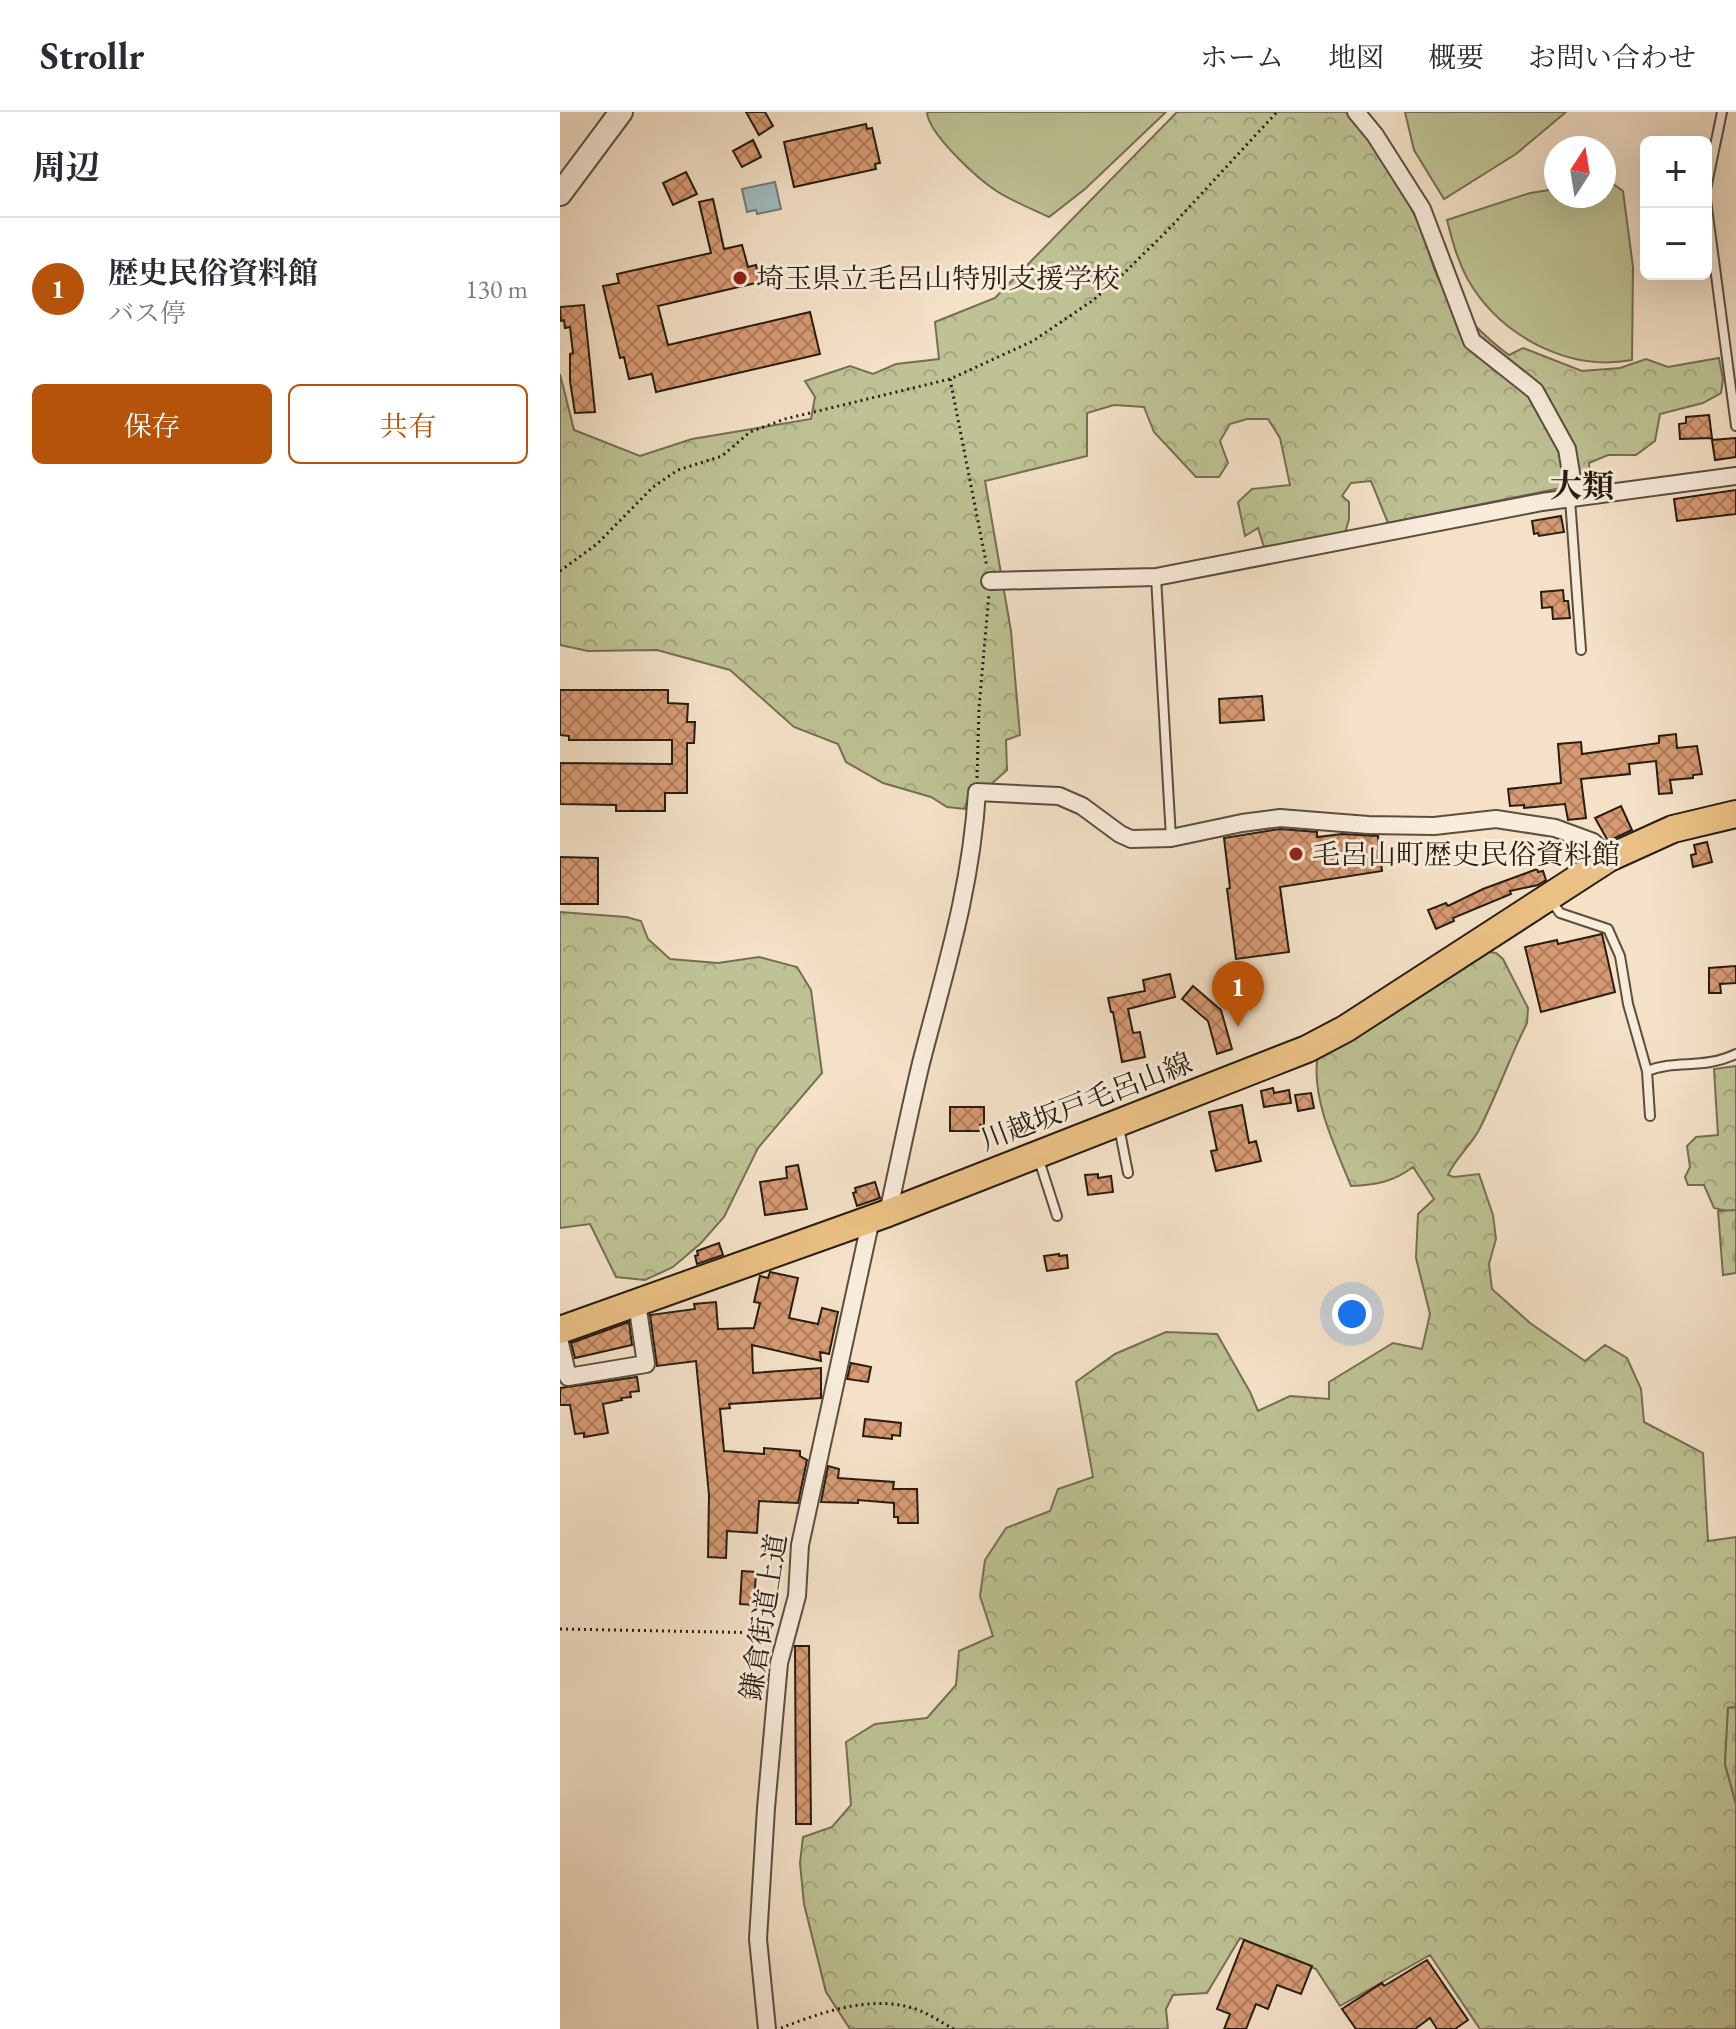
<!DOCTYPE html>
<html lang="ja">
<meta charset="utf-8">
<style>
:root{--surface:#fff;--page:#f7f7f7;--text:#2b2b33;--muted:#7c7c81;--line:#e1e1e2;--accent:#b45309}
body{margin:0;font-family:"EB Garamond","Noto Serif JP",serif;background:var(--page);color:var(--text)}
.controls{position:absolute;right:24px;top:24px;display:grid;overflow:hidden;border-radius:12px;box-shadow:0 8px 32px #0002}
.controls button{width:72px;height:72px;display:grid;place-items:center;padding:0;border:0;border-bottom:2px solid var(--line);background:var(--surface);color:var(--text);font:40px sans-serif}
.compass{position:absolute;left:984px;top:24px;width:72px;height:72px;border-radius:50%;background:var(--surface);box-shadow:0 8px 32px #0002;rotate:12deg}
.you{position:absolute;left:792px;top:1202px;width:28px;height:28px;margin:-20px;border:6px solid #fff;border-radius:50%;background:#1a73e8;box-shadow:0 0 0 12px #1a73e833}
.badge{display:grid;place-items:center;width:52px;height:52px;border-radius:50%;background:var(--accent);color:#fff;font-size:26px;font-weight:700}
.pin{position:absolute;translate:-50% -66px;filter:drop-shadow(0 2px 4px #0008)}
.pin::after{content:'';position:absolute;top:42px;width:28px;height:24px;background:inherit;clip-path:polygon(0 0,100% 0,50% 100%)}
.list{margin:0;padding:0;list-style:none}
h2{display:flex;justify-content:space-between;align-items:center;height:104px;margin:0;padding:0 32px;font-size:34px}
h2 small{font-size:26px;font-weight:400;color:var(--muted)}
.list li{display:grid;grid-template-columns:52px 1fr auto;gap:24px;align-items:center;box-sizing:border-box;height:144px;padding:0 32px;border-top:2px solid var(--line)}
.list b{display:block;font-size:30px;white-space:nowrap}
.list p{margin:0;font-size:26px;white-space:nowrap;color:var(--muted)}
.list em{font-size:26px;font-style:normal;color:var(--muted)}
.actions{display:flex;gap:16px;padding:24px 32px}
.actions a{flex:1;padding:18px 0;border:2px solid var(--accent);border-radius:12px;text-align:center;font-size:28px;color:var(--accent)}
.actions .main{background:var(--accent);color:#fff}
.map{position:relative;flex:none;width:1176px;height:1917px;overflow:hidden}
header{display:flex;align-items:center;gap:48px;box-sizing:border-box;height:112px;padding:0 40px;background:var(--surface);border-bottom:2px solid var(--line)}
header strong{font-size:38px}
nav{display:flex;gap:44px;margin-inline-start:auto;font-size:28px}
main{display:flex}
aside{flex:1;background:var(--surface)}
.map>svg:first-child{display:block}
.grass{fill:#bec294;stroke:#737052;stroke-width:2}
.forest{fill:url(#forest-crowns);stroke:#737052;stroke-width:2}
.cemetery{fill:url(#cemetery-stones);stroke:#737052;stroke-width:2}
.water{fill:#a1bbc0;stroke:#717c7a;stroke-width:2}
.building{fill:url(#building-cross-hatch);stroke:#281d11;stroke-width:2}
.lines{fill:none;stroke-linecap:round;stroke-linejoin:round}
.service-casing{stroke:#5b4e3e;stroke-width:12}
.minor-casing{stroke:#5b4e3e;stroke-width:20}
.tertiary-casing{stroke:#5b4e3e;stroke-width:26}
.primary-casing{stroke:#281d11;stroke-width:30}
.path{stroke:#281d11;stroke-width:3;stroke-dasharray:2 4;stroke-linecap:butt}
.service{stroke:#f8ecdb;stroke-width:8}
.minor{stroke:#f8ecdb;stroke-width:16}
.tertiary{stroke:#f8ecdb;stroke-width:22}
.primary{stroke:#eac084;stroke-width:26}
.poi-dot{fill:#8f2418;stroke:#f8ecdb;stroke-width:3}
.labels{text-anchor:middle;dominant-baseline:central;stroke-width:6;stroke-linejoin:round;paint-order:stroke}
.poi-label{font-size:28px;fill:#281d11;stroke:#f8ecdb;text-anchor:start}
.street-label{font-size:28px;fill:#281d11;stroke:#f8ecdb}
.quarter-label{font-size:32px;font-weight:bold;fill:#281d11;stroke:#f8ecdb}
</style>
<header>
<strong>Strollr</strong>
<nav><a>ホーム</a><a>地図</a><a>概要</a><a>お問い合わせ</a></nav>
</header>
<main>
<aside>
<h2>周辺<small></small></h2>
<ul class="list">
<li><span class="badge">1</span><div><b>歴史民俗資料館</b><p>バス停</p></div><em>130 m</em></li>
</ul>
<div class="actions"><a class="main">保存</a><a>共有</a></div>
</aside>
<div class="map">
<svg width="1176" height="1917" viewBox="0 0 1176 1917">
<defs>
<pattern id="forest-crowns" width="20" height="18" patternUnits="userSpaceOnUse" patternTransform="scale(2)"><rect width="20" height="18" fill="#bec294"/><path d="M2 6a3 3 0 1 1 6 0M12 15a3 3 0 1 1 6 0" fill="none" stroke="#a3a67f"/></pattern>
<pattern id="cemetery-stones" width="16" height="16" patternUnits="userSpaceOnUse" patternTransform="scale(2)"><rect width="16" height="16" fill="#bec294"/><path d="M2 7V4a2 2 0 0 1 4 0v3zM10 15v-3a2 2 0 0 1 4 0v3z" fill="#a3a67f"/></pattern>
<pattern id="building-cross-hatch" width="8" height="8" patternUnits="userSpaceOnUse" patternTransform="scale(2)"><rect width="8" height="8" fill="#d79a73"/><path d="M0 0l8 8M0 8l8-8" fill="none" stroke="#ae7d5d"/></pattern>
</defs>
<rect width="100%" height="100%" fill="#f4e1c7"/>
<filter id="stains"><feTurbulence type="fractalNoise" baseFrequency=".0025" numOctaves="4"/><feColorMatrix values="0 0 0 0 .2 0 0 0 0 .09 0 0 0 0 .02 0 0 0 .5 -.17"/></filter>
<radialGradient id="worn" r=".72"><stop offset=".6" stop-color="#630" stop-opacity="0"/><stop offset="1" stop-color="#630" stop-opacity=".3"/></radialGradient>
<path class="grass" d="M367,0H606L525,77L489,105C472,97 454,90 438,80C419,68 368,22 367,0Z
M845,0H1006L956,42L884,87L854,38Z
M1049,69L1063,79L1073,155L1072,248C1007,260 939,223 907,166C897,147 892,128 887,108L970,81L996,77V84H1044V70Z"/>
<path class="forest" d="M617,0H786C817,31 841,75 860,114C868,132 871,155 881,172C894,195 928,228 949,243L963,236L1022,259L1060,256L1086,247L1108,255L1159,246L1163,267L1161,281L1143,291L1100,302L1095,329L1076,343H1048L1029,351L1030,370L828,411L811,369L791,371L782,384L789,390V407L785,421L704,435L698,416L685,424L678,390L692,377L730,373L720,326L708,307H687L670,312L660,329L668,351L659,365H636L594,320L584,295L554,293L527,301V344L425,369L451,519L460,623L446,628L447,658L430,673H411L405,697L387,695L371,685L323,671L286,650L278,632L234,615L170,558L97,538L28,539L0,533V262L14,318L80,344L132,327L251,307L255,285L245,269L290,254L313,262L336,252L379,247L375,210L435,186Z
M0,800L66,805L81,809L88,827L110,847L158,851L199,845L237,855L251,878L262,961L198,1036L164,1105L141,1131L113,1155L85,1168L56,1165L30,1112L0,1116Z
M923,839L936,841L943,847L968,896L967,911C950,945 937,982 920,1016C911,1034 896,1045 888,1063L894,1065L919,1062L933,1103L936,1127L929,1152L932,1177L970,1211L1025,1249L1045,1233L1067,1246L1081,1277L1084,1310L1143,1341L1148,1429L1176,1425V1595L1168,1596L1165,1652L1176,1692V1917H920L870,1843L780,1894L756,1857L680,1826L647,1881L613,1883L606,1897L608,1917H290L266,1880L244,1792L240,1751L243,1725L272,1715L291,1693L286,1630L315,1612L367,1606L396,1573L399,1539L433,1524L420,1484L425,1448L446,1416L490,1399L498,1377L533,1365L516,1270L555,1242L606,1220L657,1222L690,1280L698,1299L730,1284L769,1287V1270L833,1231L862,1237L870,1202L856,1146L858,1102L874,1087L853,1055C833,1070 816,1073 791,1074C775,1034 753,991 757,948Z
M1176,954V1101L1154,1096L1144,1073H1128L1125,1065L1130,1055L1127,1034L1136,1025L1158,1023L1154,957Z"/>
<path class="cemetery" d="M1176,1098V1161L1163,1163L1158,1099Z
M1176,1595V1692L1165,1652L1168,1596Z"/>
<path class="water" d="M215,70L221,97L197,102L196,98L187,100L182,77Z"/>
<path class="building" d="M186,0H205L213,14L199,23Z
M306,12L307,17L312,16L320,51L315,52L316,57L234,75L224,30Z
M193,28L201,45L182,55L173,39Z
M126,60L137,82L113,93L103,71Z
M153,87L164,137L182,133L188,155L196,153L200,170L98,194L108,233L250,200L260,242L96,280L92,262L69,267L64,245L60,246L43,174L59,171L57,162L151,141L139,90Z
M24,193L35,300L15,301L10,269V242L13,241L10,215L5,216L4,208L1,209L0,195Z
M1149,303L1152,326L1120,327L1119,312L1126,311V305Z
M1176,326V345L1155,348L1152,328Z
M1176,378V402L1117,409L1114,387Z
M1001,404L1004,420L979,424L978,421L974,422L972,409Z
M1003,478L1004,489H1008L1010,506L993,507L992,495L982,496L981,480Z
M0,578H108V591L128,592L127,610H135L134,631H127V681H105V699H56V693L0,692V651L112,652V628H9V624L0,623Z
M702,584L704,608L660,611L659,587Z
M1116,622L1117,636L1137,634L1142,662L1133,663V666L1110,668L1112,681L1099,682L1096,649L1069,652L1070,662L1021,667L1026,706L1008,708L1005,692L964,696V693L950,694L948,677L1001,671L998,632L1021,630L1022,642L1099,631V624Z
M1061,694L1072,718L1048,729L1035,706Z
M720,717L757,720V725L782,722L818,724L822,759L720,775L729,840L676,847L667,777L670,776L664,726Z
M1147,730L1152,750L1133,755L1131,743L1136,742L1134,733Z
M0,745L38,746V792H0Z
M977,757L978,760L983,759L986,768L978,773L950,779L951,782L893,806L894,809L876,817L868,798L886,791L888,794L923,777Z
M1042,822L1055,880L981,900L965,835L997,828L998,832Z
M1176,854V871L1160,872L1161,881H1149V856Z
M610,862L615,885L568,897L573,921L580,920L585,945L562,950L553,900H551L548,886L585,879L583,868Z
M633,874L661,898L672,937L657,942L648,909L622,887Z
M713,976L714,981L729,978L731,991L704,995L701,979Z
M751,981L754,996L738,999L735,983Z
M682,993L689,1031L696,1029L701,1049L656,1059L651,1039L657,1038L649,1000Z
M390,995H424V1013H420V1019H390Z
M238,1053L247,1097L205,1103L200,1070L227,1066L226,1055Z
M538,1062V1066L551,1064L553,1080L528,1083L525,1063Z
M315,1070L320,1086L297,1094L293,1081L296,1080L295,1076Z
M159,1131L163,1143L137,1152L135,1144L138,1143L137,1139Z
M499,1142V1144L507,1143L508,1156L487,1159L484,1144Z
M210,1160L238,1166L229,1206L258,1212L262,1196L278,1200L269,1242L260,1240L261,1249L192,1233L193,1261L261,1256V1286L169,1292L170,1296L160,1297L164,1339L204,1342V1336L240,1339V1344L247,1348L238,1391L199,1389L197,1421L167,1419L166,1446L148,1445L149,1383L136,1249L97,1254L90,1203L135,1197L134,1192L156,1190L158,1217L194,1216L200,1191L194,1190L200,1164L208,1166Z
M69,1210L72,1233L15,1246L11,1231Z
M291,1251L311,1255L308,1270L287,1267Z
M77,1265L79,1279L70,1280L71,1285L61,1286L62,1288L43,1292L48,1321L24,1325V1321L15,1322L10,1293H0V1276Z
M305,1307L341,1311L340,1324L332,1323V1327L303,1324Z
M268,1354L279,1357L278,1366L334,1370L333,1377H357L358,1411H338V1405H334V1391L298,1388V1391L261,1390Z
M182,1459L196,1460L194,1493L180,1492Z
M235,1534H249L251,1712H236Z
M684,1828L752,1854L741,1882L717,1873L708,1897L696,1892L686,1917H664L670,1902L657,1897Z
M867,1848L908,1908L895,1917H877L870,1906L855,1917H796L782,1897L822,1871L824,1874Z"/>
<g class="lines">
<g class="service-casing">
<path id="service" d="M1146,77L1162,0
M1146,88L1176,314
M1010,387L1021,538
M596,465L611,726
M991,789L1000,801L1048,817L1060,844L1068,892L1087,959L1090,1004
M1087,959C1118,947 1142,958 1176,942
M559,1015L568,1061
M479,1048L497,1104"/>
</g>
<g class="minor-casing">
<path id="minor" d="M796,0L815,23L862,97L912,229L975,279L1007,337L1015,385
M430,469L596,465L982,390L1176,364
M328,1101C339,1051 349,1001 361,951C385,858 411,778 417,680L499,684L522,694L560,722L571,727L611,726L682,711L720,706L808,713L874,714L936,707L995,716L1033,730L1049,746
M0,1231L8,1265L86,1252L77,1191
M207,1917L198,1827L206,1696L219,1551L237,1484L240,1433L311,1107"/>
</g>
<g class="tertiary-casing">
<path id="tertiary" d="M0,82L61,0"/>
</g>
<g class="primary-casing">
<path id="primary" d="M0,1218L328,1101L747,937L785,917L1049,746L1113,717L1176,702"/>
</g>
<path class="path" d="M390,267L427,455
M0,459L37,432L93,375L118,358L162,344L190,320L225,307L390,267L473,229L532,189L561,164L608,118L717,0
M417,666L419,596L429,482
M0,1517L212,1521
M221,1916C260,1901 306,1884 349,1895C364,1898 380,1910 394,1917"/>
<use href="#service" class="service"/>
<use href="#minor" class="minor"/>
<use href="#tertiary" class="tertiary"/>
<use href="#primary" class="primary"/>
</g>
<g class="poi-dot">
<circle cx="180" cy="166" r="8"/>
<circle cx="736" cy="742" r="8"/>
</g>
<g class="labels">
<g class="poi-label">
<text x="196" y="166">埼玉県立毛呂山特別支援学校</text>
<text x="752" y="742">毛呂山町歴史民俗資料館</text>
</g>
<g class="street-label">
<text transform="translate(526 989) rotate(-21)">川越坂戸毛呂山線</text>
<text transform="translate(203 1505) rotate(-81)">鎌倉街道上道</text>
</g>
<g class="quarter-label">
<text x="1022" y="374">大類</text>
</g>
</g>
<rect width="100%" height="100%" filter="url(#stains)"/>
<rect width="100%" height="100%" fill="url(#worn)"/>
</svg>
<div class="controls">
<button>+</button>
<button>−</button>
</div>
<svg class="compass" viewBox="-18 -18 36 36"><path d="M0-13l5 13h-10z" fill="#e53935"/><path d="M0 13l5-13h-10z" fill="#7c7c81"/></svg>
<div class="you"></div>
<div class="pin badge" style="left:678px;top:915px">1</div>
</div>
</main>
